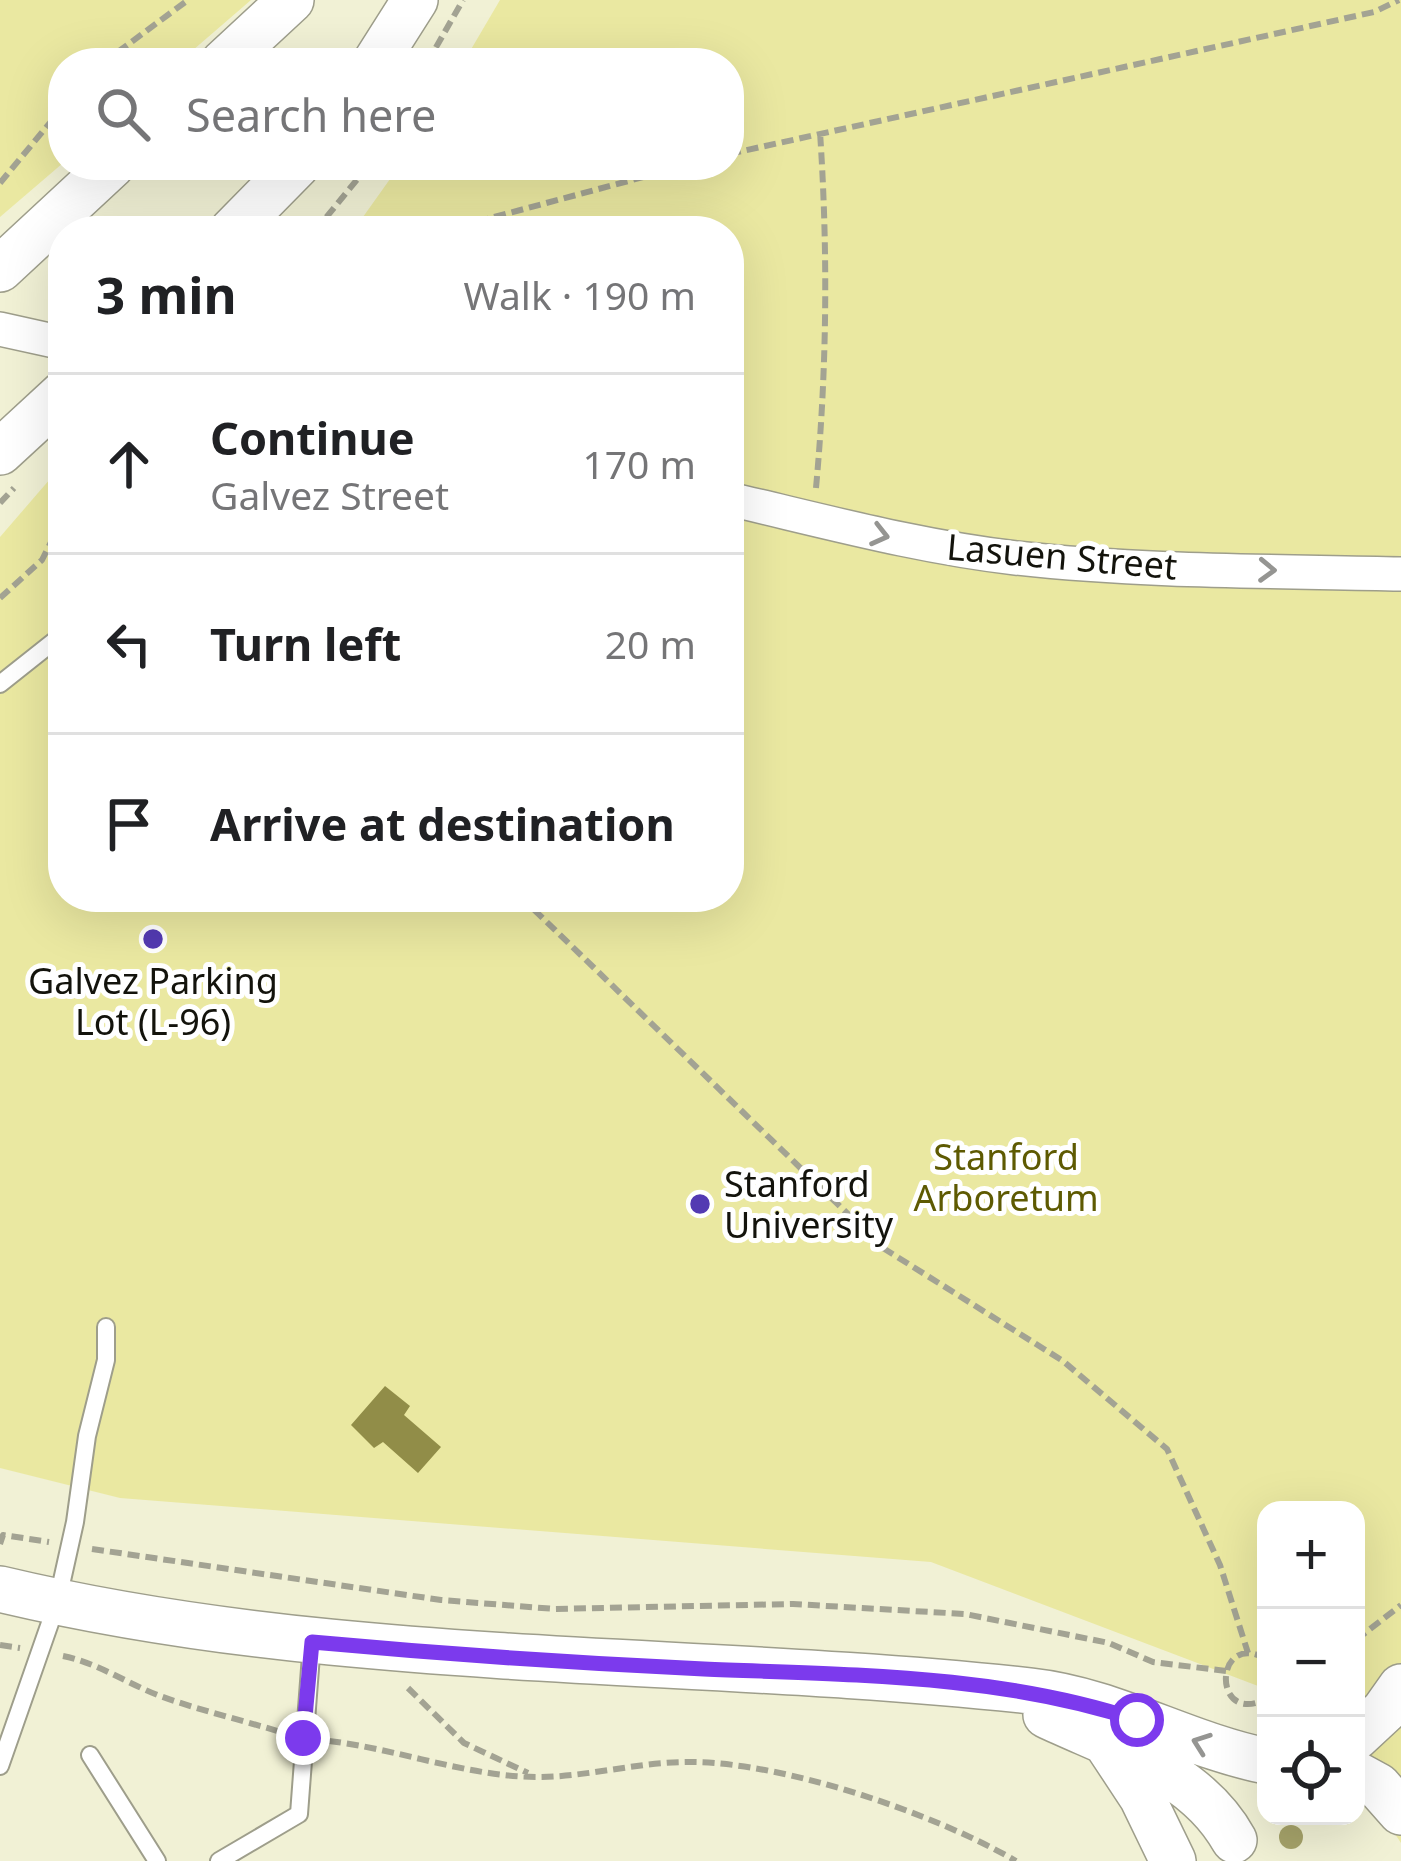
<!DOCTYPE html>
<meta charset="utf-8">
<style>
:root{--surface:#fff;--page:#f2f2f2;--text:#202124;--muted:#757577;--line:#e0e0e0}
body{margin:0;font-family:"Noto Sans",sans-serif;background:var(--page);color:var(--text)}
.controls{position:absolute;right:36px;bottom:36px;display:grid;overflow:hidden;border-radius:24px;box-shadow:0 12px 48px #0002}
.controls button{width:108px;height:108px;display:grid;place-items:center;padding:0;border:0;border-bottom:3px solid var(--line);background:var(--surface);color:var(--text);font:60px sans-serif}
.stop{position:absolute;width:36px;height:36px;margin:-27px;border:9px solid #7c3aed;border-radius:50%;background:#fff}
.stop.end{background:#7c3aed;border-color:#fff;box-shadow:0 3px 12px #0008}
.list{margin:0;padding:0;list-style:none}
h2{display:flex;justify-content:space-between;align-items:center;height:156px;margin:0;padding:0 48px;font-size:51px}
h2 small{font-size:39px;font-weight:400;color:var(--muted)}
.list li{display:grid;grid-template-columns:78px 1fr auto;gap:36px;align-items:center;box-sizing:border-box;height:180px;padding:0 48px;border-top:3px solid var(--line)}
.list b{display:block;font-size:45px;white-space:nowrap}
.list p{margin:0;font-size:39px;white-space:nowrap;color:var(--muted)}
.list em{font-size:39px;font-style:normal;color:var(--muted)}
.icon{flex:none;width:66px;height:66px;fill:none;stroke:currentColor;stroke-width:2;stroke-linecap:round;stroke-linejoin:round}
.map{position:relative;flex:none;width:1401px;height:1861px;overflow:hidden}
.search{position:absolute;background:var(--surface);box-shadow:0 12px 48px #0002;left:48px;top:48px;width:696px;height:132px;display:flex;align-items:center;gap:30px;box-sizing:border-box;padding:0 42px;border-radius:48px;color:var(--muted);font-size:45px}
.panel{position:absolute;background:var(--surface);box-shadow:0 12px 48px #0002;left:48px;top:216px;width:696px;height:696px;border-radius:48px}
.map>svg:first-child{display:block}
.built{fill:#f1f1d5;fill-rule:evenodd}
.green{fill:#eae8a1}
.building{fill:#918d48}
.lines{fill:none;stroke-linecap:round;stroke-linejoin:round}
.lane-casing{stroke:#9e9e8b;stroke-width:20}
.street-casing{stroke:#9e9e8b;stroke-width:36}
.secondary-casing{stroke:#9e9e8b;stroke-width:48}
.path{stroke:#a3a393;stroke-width:6;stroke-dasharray:12 6;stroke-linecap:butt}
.lane{stroke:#fff;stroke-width:16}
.street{stroke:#fff;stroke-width:33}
.secondary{stroke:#fff;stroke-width:45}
.tree{fill:#a6a36a}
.oneway{stroke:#959592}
.route{stroke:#7c3aed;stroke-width:15}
.poi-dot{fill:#533ab2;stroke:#fff;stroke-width:4.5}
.labels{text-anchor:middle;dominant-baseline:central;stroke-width:10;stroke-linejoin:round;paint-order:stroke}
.street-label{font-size:36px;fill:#13130c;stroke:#fff}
.poi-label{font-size:36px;fill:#13130c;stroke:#fff}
.park-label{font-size:36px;fill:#5e5a02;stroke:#fff}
</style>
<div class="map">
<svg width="1401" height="1861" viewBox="0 0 1401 1861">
<rect width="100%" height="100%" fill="#fdfde8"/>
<path class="built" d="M0,0H1401V1861H0ZM63,63H729V165H63ZM63,231H729V897H63ZM1266,1510H1356V1816H1266Z"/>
<path class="green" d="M0,0H251L178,63H63V163L0,217Z
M500,0H1401V1843L1356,1775V1510H1266V1689L931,1562L120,1498L0,1468V537L63,464V897H729V231H353L400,165H729V63H463Z"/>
<path class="building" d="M385,1386L410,1406L404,1415L441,1447L418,1473L383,1442L374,1448L351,1425Z"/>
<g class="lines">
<g class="lane-casing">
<path id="lane" d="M0,684L63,634
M90,1755L157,1861
M0,1766L57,1603L75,1522L87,1436L106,1360V1327
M219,1861L299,1814L312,1642"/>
</g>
<g class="street-casing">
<path id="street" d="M0,329L63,343
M729,499C824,521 919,547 1016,558C1143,572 1273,571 1401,574"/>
</g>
<g class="secondary-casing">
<path id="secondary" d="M223,63L291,0
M375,63L415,0
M232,231L297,165
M0,269L112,165
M0,452L63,394
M0,1589C339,1670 687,1654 1031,1691C1113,1700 1186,1745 1266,1761
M1046,1715C1113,1747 1196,1771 1234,1840
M1356,1737L1384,1711L1401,1687
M1109,1747L1142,1797L1173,1861
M1356,1774L1378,1786L1401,1812"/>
</g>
<path class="path" d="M103,63L188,0
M427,63L463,0
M729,154L1374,12L1399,0
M0,183L63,107
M315,231L369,165
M442,231L688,165
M816,488C827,368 828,252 820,132
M0,503L14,488
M0,598L42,560L63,518
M521,897L883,1248L1063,1361L1167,1449L1220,1565L1248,1653
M347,906L357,897
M0,1544L3,1535L49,1542
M92,1549L441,1600L555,1609L793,1604L965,1614L1109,1643L1153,1662L1226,1671
M1356,1640L1401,1605
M0,1645L20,1648
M63,1656C98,1663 126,1683 160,1696C199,1710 241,1720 281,1732
M1266,1659C1214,1629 1211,1727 1266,1699
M408,1688L464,1743L528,1773
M329,1741C398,1749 469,1777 538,1777C589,1777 641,1761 693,1762C786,1763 936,1814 1016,1861"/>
<use href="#lane" class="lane"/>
<use href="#street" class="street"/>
<use href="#secondary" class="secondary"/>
</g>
<circle class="tree" cx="1291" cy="1837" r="12"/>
<defs><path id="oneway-chevron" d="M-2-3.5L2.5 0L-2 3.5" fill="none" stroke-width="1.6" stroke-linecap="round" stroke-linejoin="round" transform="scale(3)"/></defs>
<g class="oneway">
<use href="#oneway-chevron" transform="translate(880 535) rotate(14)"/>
<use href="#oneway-chevron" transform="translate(1267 570) rotate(2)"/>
<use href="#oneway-chevron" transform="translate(1201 1743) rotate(-160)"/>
</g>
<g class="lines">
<path class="route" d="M303,1738L312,1642C443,1654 573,1663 704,1669C849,1675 999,1674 1137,1720"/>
</g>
<g class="poi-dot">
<circle cx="153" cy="939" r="12"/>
<circle cx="700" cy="1204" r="12"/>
</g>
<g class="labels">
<g class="street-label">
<text transform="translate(1062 556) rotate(5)">Lasuen Street</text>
</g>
<g class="poi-label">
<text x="153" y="980">Galvez Parking<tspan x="153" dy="41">Lot (L-96)</tspan></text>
<text x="724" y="1183" text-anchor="start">Stanford<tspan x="724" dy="41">University</tspan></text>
</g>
<g class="park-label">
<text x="1006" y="1156">Stanford<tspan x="1006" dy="41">Arboretum</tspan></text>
</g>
</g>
</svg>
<div class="controls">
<button>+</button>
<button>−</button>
<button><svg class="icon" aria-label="locate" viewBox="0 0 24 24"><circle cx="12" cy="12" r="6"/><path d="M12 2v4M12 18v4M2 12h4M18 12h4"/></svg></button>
</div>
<div class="stop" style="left:1137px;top:1720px"></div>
<div class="stop end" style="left:303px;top:1738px"></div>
<div class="search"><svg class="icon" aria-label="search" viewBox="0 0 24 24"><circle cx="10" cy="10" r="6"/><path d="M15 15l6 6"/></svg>Search here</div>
<section class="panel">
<h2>3 min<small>Walk · 190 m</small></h2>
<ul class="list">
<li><svg class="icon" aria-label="ahead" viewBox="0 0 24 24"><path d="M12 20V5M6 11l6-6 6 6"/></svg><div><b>Continue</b><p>Galvez Street</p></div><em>170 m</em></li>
<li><svg class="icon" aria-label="left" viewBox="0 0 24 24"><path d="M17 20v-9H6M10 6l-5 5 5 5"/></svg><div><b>Turn left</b></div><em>20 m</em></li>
<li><svg class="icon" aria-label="arrive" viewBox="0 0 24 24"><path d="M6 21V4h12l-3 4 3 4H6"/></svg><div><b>Arrive at destination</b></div></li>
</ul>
</section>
</div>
